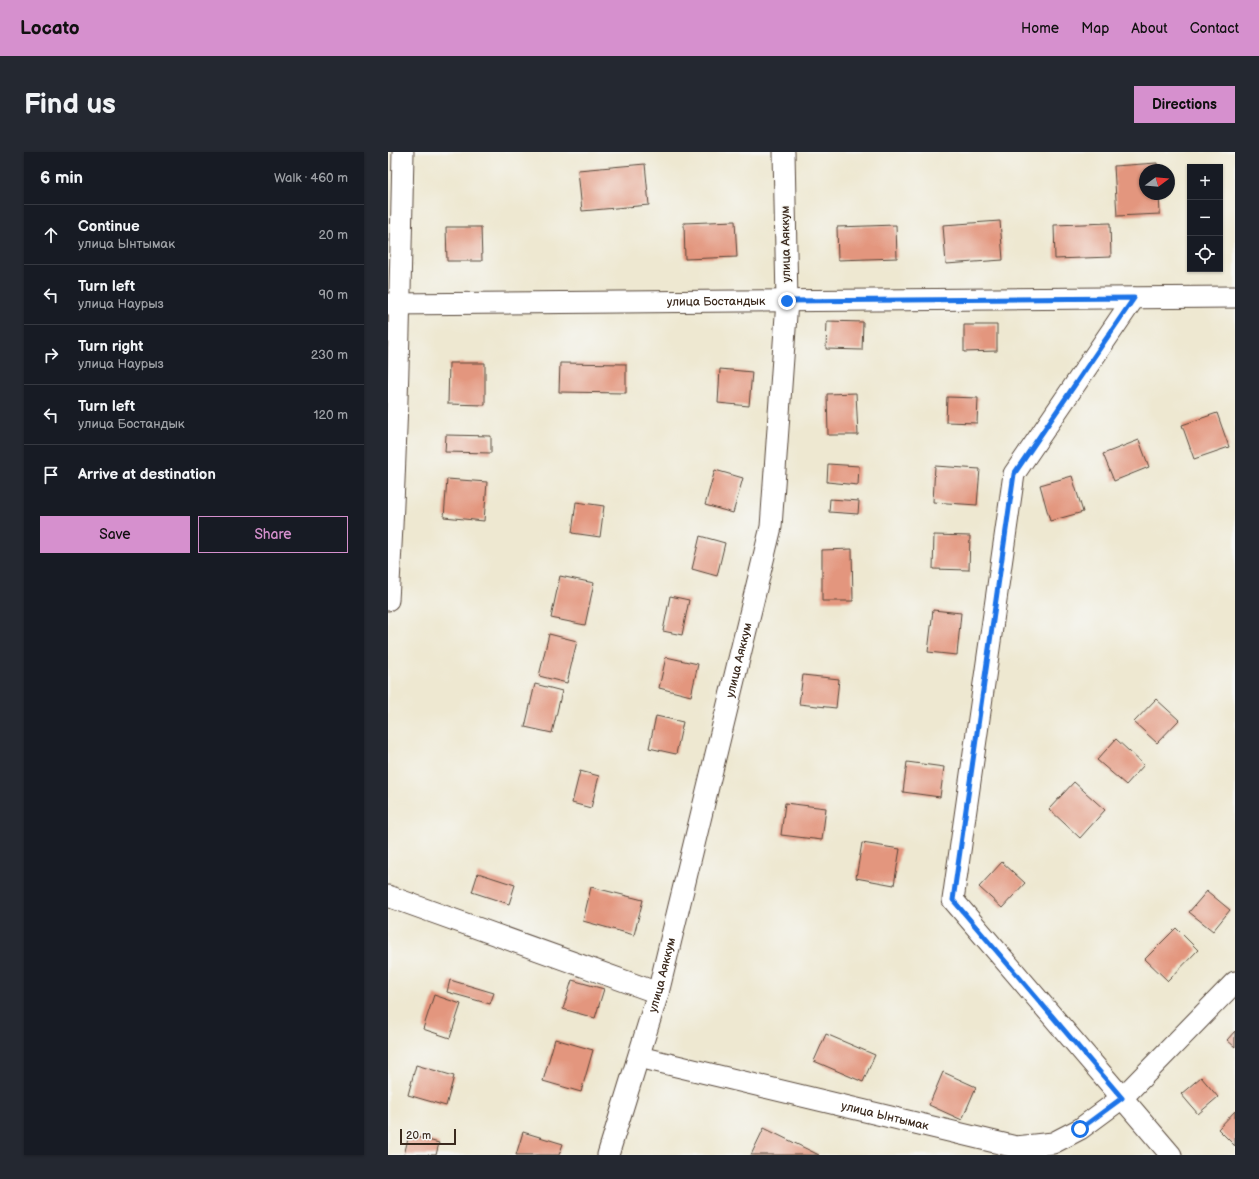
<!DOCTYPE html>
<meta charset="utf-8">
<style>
:root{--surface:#171b24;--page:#242831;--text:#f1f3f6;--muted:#9ea1a6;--line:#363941;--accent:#d690ce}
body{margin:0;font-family:"Balsamiq Sans",sans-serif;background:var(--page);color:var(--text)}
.controls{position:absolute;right:12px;top:12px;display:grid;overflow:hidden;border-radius:0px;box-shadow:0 1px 3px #0004}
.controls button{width:36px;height:36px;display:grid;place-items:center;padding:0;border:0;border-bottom:1px solid var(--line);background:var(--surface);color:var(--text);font:20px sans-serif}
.compass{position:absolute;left:751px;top:12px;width:36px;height:36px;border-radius:50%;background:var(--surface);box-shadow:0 1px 3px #0004;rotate:74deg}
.scale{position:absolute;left:12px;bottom:10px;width:56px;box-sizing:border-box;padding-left:4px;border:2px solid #3b2a1e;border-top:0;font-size:11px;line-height:14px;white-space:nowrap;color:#3b2a1e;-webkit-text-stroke:3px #f6f6f2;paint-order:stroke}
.stop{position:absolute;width:12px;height:12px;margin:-9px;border:3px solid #1a73e8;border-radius:50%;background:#fff}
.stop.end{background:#1a73e8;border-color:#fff;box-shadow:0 1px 4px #0008}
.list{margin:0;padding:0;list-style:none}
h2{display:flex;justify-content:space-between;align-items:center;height:52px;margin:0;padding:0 16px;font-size:17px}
h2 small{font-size:13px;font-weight:400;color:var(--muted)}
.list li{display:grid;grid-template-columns:26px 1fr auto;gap:12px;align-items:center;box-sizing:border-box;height:60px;padding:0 16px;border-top:1px solid var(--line)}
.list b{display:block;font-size:15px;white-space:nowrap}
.list p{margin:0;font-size:13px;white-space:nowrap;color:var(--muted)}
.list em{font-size:13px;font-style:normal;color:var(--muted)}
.actions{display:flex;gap:8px;padding:12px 16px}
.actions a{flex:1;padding:9px 0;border:1px solid var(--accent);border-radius:0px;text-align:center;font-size:14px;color:var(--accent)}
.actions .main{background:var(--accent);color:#111}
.icon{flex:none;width:22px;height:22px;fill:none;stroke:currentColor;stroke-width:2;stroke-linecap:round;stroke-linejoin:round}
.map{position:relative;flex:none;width:847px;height:1003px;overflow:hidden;border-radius:0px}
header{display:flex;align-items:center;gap:24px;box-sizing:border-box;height:56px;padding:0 20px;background:var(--accent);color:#111}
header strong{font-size:19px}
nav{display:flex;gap:22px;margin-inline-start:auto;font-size:14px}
.intro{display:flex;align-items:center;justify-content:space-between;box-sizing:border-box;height:96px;padding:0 24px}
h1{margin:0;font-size:28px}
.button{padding:10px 18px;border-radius:0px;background:var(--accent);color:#111;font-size:14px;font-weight:700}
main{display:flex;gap:24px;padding:0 24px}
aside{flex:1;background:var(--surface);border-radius:0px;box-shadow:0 1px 3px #0004}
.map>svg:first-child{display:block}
.building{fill:#e3967e}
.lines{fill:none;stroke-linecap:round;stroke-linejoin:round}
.minor-casing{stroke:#564639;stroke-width:23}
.minor{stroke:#fff;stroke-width:21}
.route{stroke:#1a73e8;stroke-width:5}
.labels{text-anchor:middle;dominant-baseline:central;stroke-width:3;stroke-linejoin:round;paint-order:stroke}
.street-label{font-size:12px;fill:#3b2a1e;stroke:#f6f6f2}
</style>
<header>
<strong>Locato</strong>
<nav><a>Home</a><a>Map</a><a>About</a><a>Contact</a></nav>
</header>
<div class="intro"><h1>Find us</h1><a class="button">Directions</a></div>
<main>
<aside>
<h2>6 min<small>Walk · 460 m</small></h2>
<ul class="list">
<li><svg class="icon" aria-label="ahead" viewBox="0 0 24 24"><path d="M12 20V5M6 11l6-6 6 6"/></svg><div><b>Continue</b><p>улица Ынтымак</p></div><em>20 m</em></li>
<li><svg class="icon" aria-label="left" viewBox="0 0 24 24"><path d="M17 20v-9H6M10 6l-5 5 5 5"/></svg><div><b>Turn left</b><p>улица Наурыз</p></div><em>90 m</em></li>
<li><svg class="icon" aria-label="right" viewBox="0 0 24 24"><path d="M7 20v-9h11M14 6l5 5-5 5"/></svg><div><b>Turn right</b><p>улица Наурыз</p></div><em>230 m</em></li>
<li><svg class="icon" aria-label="left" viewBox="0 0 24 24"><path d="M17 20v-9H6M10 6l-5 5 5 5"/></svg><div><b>Turn left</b><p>улица Бостандык</p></div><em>120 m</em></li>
<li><svg class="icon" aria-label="arrive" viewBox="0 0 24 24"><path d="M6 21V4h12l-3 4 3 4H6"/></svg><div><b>Arrive at destination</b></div></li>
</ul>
<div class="actions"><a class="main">Save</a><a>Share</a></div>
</aside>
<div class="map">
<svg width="847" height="1003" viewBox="0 0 847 1003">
<rect width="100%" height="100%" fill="#f6f6f2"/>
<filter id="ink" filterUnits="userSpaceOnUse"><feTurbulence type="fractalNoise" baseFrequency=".025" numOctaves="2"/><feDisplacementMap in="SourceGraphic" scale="8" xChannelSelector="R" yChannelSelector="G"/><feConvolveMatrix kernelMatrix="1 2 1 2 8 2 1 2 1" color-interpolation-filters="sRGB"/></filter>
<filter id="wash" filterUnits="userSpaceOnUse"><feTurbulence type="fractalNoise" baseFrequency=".012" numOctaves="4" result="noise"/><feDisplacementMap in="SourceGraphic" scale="16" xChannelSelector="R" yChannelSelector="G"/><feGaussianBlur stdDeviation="0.9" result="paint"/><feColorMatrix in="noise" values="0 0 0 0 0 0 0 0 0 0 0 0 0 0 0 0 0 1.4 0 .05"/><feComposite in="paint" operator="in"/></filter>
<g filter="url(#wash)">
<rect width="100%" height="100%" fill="#eee8d1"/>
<g id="blocks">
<path class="building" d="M769,11L770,18H757V42H771L772,62L729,64L726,14Z
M257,12L261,53L194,59L190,18Z
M347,69L349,105L297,107L296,71Z
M612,69L615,108L558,112L555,73Z
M722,71L723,105L667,107L666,73Z
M508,73L509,106L450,108L449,75Z
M58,75H93L94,109H59Z
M439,169L475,170L474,198L438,197Z
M576,173H609V199L576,200Z
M61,211H97V253L60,252Z
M172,211L238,212V241L171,240Z
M332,217L364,220L361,254L330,251Z
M468,241L470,283H440L439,242Z
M559,245L590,246L589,271L558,270Z
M829,261L841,295L806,307L794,273Z
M58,283L103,284V301L57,300Z
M751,288L761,315L726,329L715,302Z
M440,312L471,314L470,333L439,330Z
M547,314L592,317L589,353L545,350Z
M327,318L355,326L345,361L317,353Z
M684,324L695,360L662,369L652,333Z
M59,327L99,330L96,369L56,365Z
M442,347L471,349L470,362L441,360Z
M188,350L216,354L212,385L184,381Z
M546,383L582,384L581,418L545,417Z
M312,384L337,391L329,424L304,417Z
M464,397L465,449H434V398Z
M172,424L206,431L197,473L163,466Z
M282,444L301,448L294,483L275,479Z
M545,458L573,461L569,503L540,500Z
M161,482L189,489L179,531L151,524Z
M278,505L310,512L303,544L271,536Z
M415,523L451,527L448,556L411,552Z
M147,532L174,539L164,581L137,575Z
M768,547L791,568L769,591L746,570Z
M268,564L295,570L288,602L261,596Z
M728,587L756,613L738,633L709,608Z
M519,610L556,615L552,645L515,640Z
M192,619L211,624L203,656L184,651Z
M686,630L717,658L692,686L661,657Z
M397,651L438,656L434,688L393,683Z
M474,691L512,697L506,733L468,726Z
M614,710L637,731L614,756L591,735Z
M90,721L127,733L121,752L84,740Z
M203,735L255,748L246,783L195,769Z
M819,739L842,758L825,779L801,760Z
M788,776L810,798L780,829L757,807Z
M62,828L106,841L102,852L59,840Z
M184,828L216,837L207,866L175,857Z
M46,843L73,852L62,886L35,877Z
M847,879V895L839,888Z
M438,882L487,903L475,930L426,909Z
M167,887L205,898L193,940L155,929Z
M28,913L66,924L58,954L20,943Z
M555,920L588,935L574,968L541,953Z
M813,925L830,945L810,962L793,942Z
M847,959V994L830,977Z
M376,976L431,1003H363Z
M135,980L175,992L171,1003H128Z
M21,983L51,991L48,1003H16Z"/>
</g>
</g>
<g filter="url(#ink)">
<use href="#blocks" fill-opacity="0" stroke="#564639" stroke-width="1"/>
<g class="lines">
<g class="minor-casing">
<g id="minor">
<path d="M746,146L626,322L565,748L783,1003"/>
<path id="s1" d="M0,152L847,145"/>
<path d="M0,448C9,299 12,149 15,0"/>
<path d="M0,744L270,841"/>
<path id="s2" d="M251,905L628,995L665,991L692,977L734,946L847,830"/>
<path id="s3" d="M220,1003L270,841L383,375L399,149L396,0"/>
</g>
</g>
<use href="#minor" class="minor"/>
</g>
</g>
<g class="lines" filter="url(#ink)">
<path class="route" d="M399,149L746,146L626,322L565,748L734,946L692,977"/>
</g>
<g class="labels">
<g class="street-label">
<text transform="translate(398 92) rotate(-91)">улица Аяккум</text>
<text stroke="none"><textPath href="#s1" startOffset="328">улица Бостандык</textPath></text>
<text stroke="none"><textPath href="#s3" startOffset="512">улица Аяккум</textPath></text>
<text stroke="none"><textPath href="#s3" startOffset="188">улица Аяккум</textPath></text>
<text stroke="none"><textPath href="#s2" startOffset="253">улица Ынтымак</textPath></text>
</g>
</g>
</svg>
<div class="controls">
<button>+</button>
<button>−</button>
<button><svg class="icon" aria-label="locate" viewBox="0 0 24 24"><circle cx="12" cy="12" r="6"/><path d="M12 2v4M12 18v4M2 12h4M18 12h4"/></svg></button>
</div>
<svg class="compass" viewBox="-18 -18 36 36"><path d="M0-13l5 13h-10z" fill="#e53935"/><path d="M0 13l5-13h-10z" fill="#9ea1a6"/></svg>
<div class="scale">20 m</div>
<div class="stop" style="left:692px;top:977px"></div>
<div class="stop end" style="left:399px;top:149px"></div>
</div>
</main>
